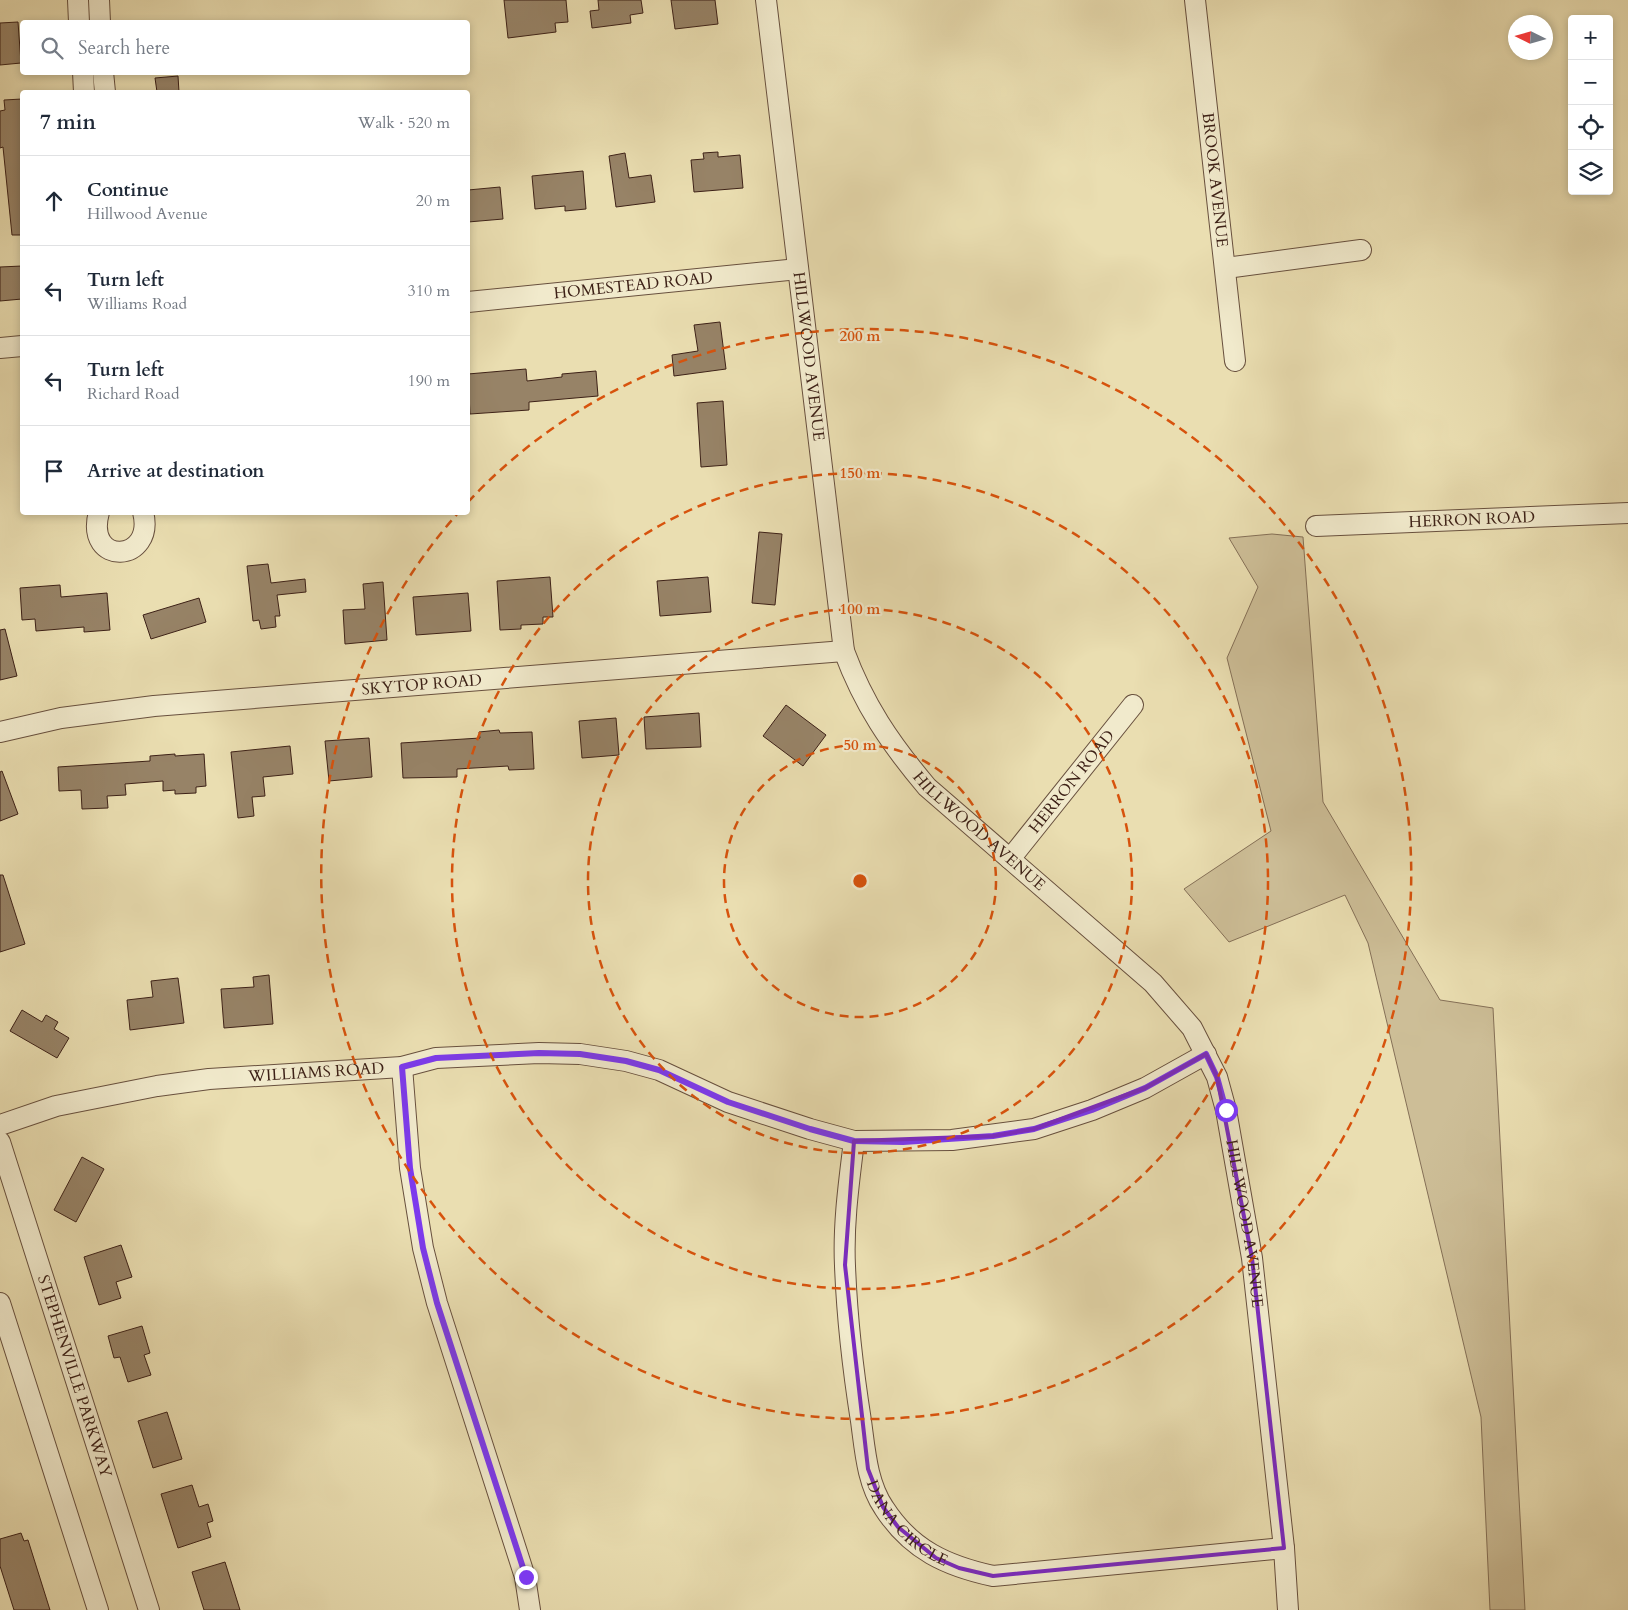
<!DOCTYPE html>
<meta charset="utf-8">
<style>
:root{--surface:#fff;--page:#f6f6f7;--text:#1f2937;--muted:#747a83;--line:#e0e1e3}
body{margin:0;font-family:Cardo,serif;background:var(--page);color:var(--text)}
.controls{position:absolute;right:15px;top:15px;display:grid;overflow:hidden;border-radius:5px;box-shadow:0 2px 8px #0003}
.controls button{width:45px;height:45px;display:grid;place-items:center;padding:0;border:0;border-bottom:1px solid var(--line);background:var(--surface);color:var(--text);font:25px sans-serif}
.compass{position:absolute;left:1508px;top:15px;width:45px;height:45px;border-radius:50%;background:var(--surface);box-shadow:0 2px 8px #0003;rotate:275deg}
.stop{position:absolute;width:15px;height:15px;margin:-11px;border:4px solid #7c3aed;border-radius:50%;background:#fff}
.stop.end{background:#7c3aed;border-color:#fff;box-shadow:0 1px 5px #0008}
.list{margin:0;padding:0;list-style:none}
h2{display:flex;justify-content:space-between;align-items:center;height:65px;margin:0;padding:0 20px;font-size:21px}
h2 small{font-size:16px;font-weight:400;color:var(--muted)}
.list li{display:grid;grid-template-columns:32px 1fr auto;gap:15px;align-items:center;box-sizing:border-box;height:90px;padding:0 20px;border-top:1px solid var(--line)}
.list b{display:block;font-size:19px;white-space:nowrap}
.list p{margin:0;font-size:16px;white-space:nowrap;color:var(--muted)}
.list em{font-size:16px;font-style:normal;color:var(--muted)}
.icon{flex:none;width:28px;height:28px;fill:none;stroke:currentColor;stroke-width:2;stroke-linecap:round;stroke-linejoin:round}
.map{position:relative;flex:none;width:1628px;height:1610px;overflow:hidden}
.search{position:absolute;background:var(--surface);box-shadow:0 2px 8px #0003;left:20px;top:20px;width:450px;height:55px;display:flex;align-items:center;gap:12px;box-sizing:border-box;padding:0 18px;border-radius:5px;color:var(--muted);font-size:19px}
.panel{position:absolute;background:var(--surface);box-shadow:0 2px 8px #0003;left:20px;top:90px;width:450px;height:425px;border-radius:5px}
.map>svg:first-child{display:block}
.green{fill:#cdbe97;stroke:#857057}
.building{fill:#978367;stroke:#3d2117}
.lines{fill:none;stroke-linecap:round;stroke-linejoin:round}
.street-casing{stroke:#68503e;stroke-width:22}
.street{stroke:#f1eacc;stroke-width:20}
.route{stroke:#7c3aed;stroke-width:6}
.marked{fill:none;stroke:#7b2cbf;stroke-width:4;stroke-linejoin:round}
.ring{fill:none;stroke:#d7530d;stroke-width:2.5;stroke-dasharray:9 6}
.labels{text-anchor:middle;dominant-baseline:central;stroke-width:4.5;stroke-linejoin:round;paint-order:stroke}
.street-label{font-size:16px;fill:#3d2117;stroke:#f1eacc}
.centre{fill:#d7530d;stroke:#f1eacc;stroke-width:2.5}
.ring-label{font-size:15px;text-anchor:middle;font-weight:bold;fill:#d7530d;stroke:#f1eacc;stroke-width:4.5;stroke-linejoin:round;paint-order:stroke}
</style>
<div class="map">
<svg width="1628" height="1610" viewBox="0 0 1628 1610">
<rect width="100%" height="100%" fill="#eadeb1"/>
<filter id="stains"><feTurbulence type="fractalNoise" baseFrequency=".004" numOctaves="4"/><feColorMatrix values="0 0 0 0 .2 0 0 0 0 .09 0 0 0 0 .02 0 0 0 .5 -.17"/></filter>
<radialGradient id="worn" r=".72"><stop offset=".6" stop-color="#630" stop-opacity="0"/><stop offset="1" stop-color="#630" stop-opacity=".3"/></radialGradient>
<path class="green" d="M1272,534L1303,537L1323,802L1440,1000L1493,1008L1525,1610H1490L1481,1417L1368,943L1345,895L1229,942L1184,889L1271,831L1227,658L1258,587L1229,538Z"/>
<path class="building" d="M504,0H566L568,22L555,23L556,32L508,38Z
M598,0H641L643,13L630,15L631,23L592,28L590,11L599,10Z
M671,0H715L718,24L675,29Z
M18,22L21,63L0,65V23Z
M178,76L179,92H157L155,78Z
M22,99V235H12L3,147L0,148V111L5,110L4,100Z
M718,152V157L740,155L743,188L694,192L691,160L704,159L703,153Z
M625,153L629,178L651,175L655,202L616,207L609,156Z
M583,171L586,209L565,211V206L535,209L532,176Z
M500,187L503,219L468,222V190Z
M22,266V299L0,301V267Z
M720,322L726,369L674,376L672,355L698,351L694,325Z
M526,369L527,381L562,377V374L596,371L598,396L529,402V410L470,414L468,374Z
M723,401L727,465L701,467L697,403Z
M759,532L782,534L775,605L752,603Z
M268,564L271,583L305,579L306,592L277,595L280,616H275L276,627L261,629L259,620L253,621L247,566Z
M550,577L553,617H543V624L521,625V629L500,630L497,581Z
M708,577L711,612L660,616L657,581Z
M383,582L387,640L345,644L343,610L365,609L363,584Z
M60,585L61,597L107,593L110,630L84,632V627L36,631L35,619L22,620L20,588Z
M468,593L471,631L416,635L413,597Z
M199,598L206,622L151,639L143,615Z
M5,629L17,676L0,680V630Z
M786,705L826,735L803,766L763,736Z
M699,713L701,747L646,749L644,717Z
M616,718L619,755L582,758L579,721Z
M499,730L500,733L532,732L534,769L509,770L508,766L457,769V777L403,778L401,743L480,738L479,732Z
M369,738L372,777L329,781L325,741Z
M290,746L293,774L263,777L265,796L252,797L254,816L238,818L231,752Z
M175,754V756L204,754L206,786L196,787V793L175,794V790L163,791V781L125,784L126,795L107,796L108,808L82,809L81,790L59,791L58,767L150,761V756Z
M2,771L18,814L0,821V772Z
M0,875H3L25,944L0,952Z
M269,975L273,1024L224,1028L221,989L254,987L253,977Z
M178,978L184,1023L130,1030L127,1000L153,997L151,981Z
M22,1010L42,1022L46,1015L58,1022L54,1029L69,1038L57,1058L10,1031Z
M82,1157L104,1169L76,1222L54,1210Z
M121,1245L132,1277L116,1282L121,1298L99,1305L84,1257Z
M142,1326L150,1353L144,1355L151,1375L128,1382L120,1357L114,1358L108,1336Z
M167,1412L182,1459L153,1468L138,1421Z
M192,1485L199,1507L208,1504L213,1521L207,1523L211,1537L178,1548L161,1494Z
M21,1533L24,1541L28,1540L50,1610H14L0,1566V1539Z
M225,1562L240,1610H204L192,1572Z"/>
<g class="lines">
<g class="street-casing">
<g id="street">
<path d="M78,0L79,22"/>
<path d="M99,0L100,22"/>
<path id="s1" d="M766,0L844,651C864,705 890,743 927,787L1153,983L1192,1028L1217,1077L1226,1110L1252,1258L1284,1548L1288,1610"/>
<path id="s2" d="M1195,0L1235,361"/>
<path d="M83,72L84,92"/>
<path d="M103,72L105,92"/>
<path d="M1226,268L1361,250"/>
<path id="s3" d="M468,302L798,269"/>
<path d="M0,348L22,346"/>
<path d="M99,512C84,567 156,563 143,512"/>
<path id="s4" d="M1316,526L1628,513"/>
<path id="s5" d="M0,732L61,718L154,706L844,651"/>
<path id="s6" d="M1010,859L1133,705"/>
<path d="M402,1067L410,1168L423,1248L437,1303L525,1577L530,1610"/>
<path id="s7" d="M0,1125L56,1106L157,1086L209,1079L402,1067L436,1058L539,1053L580,1054L626,1061L659,1070L728,1102L810,1129L854,1141L952,1140L1034,1129L1092,1110L1145,1088L1206,1054"/>
<path id="s8" d="M854,1141C849,1182 843,1224 845,1266C847,1318 853,1370 861,1421C865,1450 867,1483 884,1508C911,1550 947,1566 993,1576L1284,1548"/>
<path id="s9" d="M0,1142L149,1610"/>
<path d="M0,1303L98,1610"/>
</g>
</g>
<use href="#street" class="street"/>
</g>
<g class="lines">
<path class="route" d="M526,1577L437,1303L423,1248L410,1168L402,1067L436,1058L539,1053L580,1054L626,1061L659,1070L728,1102L810,1129L854,1141L903,1142L993,1136L1034,1129L1092,1110L1145,1088L1206,1054L1217,1077L1226,1110"/>
</g>
<path class="marked" d="M1206,1054L1217,1077L1252,1258L1284,1548L993,1576L959,1568L936,1558L898,1527L883,1507L868,1469L845,1265L854,1141L993,1136L1034,1129L1145,1088Z"/>
<g class="ring">
<circle cx="860" cy="881" r="136"/>
<circle cx="860" cy="881" r="272"/>
<circle cx="860" cy="881" r="408"/>
<path d="M468 502A545 545 0 1 1 458 513"/>
</g>
<g class="labels">
<g class="street-label">
<text stroke="none"><textPath href="#s2" startOffset="181">BROOK AVENUE</textPath></text>
<text stroke="none"><textPath href="#s3" startOffset="166">HOMESTEAD ROAD</textPath></text>
<text stroke="none"><textPath href="#s1" startOffset="359">HILLWOOD AVENUE</textPath></text>
<text stroke="none"><textPath href="#s4" startOffset="156">HERRON ROAD</textPath></text>
<text stroke="none"><textPath href="#s5" startOffset="425">SKYTOP ROAD</textPath></text>
<text stroke="none"><textPath href="#s6" startOffset="99">HERRON ROAD</textPath></text>
<text stroke="none"><textPath href="#s1" startOffset="884">HILLWOOD AVENUE</textPath></text>
<text stroke="none"><textPath href="#s7" startOffset="322">WILLIAMS ROAD</textPath></text>
<text stroke="none"><textPath href="#s1" startOffset="1379">HILLWOOD AVENUE</textPath></text>
<text stroke="none"><textPath href="#s9" startOffset="246">STEPHENVILLE PARKWAY</textPath></text>
<text stroke="none"><textPath href="#s8" startOffset="399">DANA CIRCLE</textPath></text>
</g>
</g>
<circle cx="860" cy="881" r="8" class="centre"/>
<g class="ring-label">
<text x="860" y="341">200 m</text>
<text x="860" y="478">150 m</text>
<text x="860" y="614">100 m</text>
<text x="860" y="750">50 m</text>
</g>
<rect width="100%" height="100%" filter="url(#stains)"/>
<rect width="100%" height="100%" fill="url(#worn)"/>
</svg>
<div class="controls">
<button>+</button>
<button>−</button>
<button><svg class="icon" aria-label="locate" viewBox="0 0 24 24"><circle cx="12" cy="12" r="6"/><path d="M12 2v4M12 18v4M2 12h4M18 12h4"/></svg></button>
<button><svg class="icon" aria-label="layers" viewBox="0 0 24 24"><path d="M12 4l9 5-9 5-9-5zM3 14l9 5 9-5"/></svg></button>
</div>
<svg class="compass" viewBox="-18 -18 36 36"><path d="M0-13l5 13h-10z" fill="#e53935"/><path d="M0 13l5-13h-10z" fill="#747a83"/></svg>
<div class="stop" style="left:1226px;top:1110px"></div>
<div class="stop end" style="left:526px;top:1577px"></div>
<div class="search"><svg class="icon" aria-label="search" viewBox="0 0 24 24"><circle cx="10" cy="10" r="6"/><path d="M15 15l6 6"/></svg>Search here</div>
<section class="panel">
<h2>7 min<small>Walk · 520 m</small></h2>
<ul class="list">
<li><svg class="icon" aria-label="ahead" viewBox="0 0 24 24"><path d="M12 20V5M6 11l6-6 6 6"/></svg><div><b>Continue</b><p>Hillwood Avenue</p></div><em>20 m</em></li>
<li><svg class="icon" aria-label="left" viewBox="0 0 24 24"><path d="M17 20v-9H6M10 6l-5 5 5 5"/></svg><div><b>Turn left</b><p>Williams Road</p></div><em>310 m</em></li>
<li><svg class="icon" aria-label="left" viewBox="0 0 24 24"><path d="M17 20v-9H6M10 6l-5 5 5 5"/></svg><div><b>Turn left</b><p>Richard Road</p></div><em>190 m</em></li>
<li><svg class="icon" aria-label="arrive" viewBox="0 0 24 24"><path d="M6 21V4h12l-3 4 3 4H6"/></svg><div><b>Arrive at destination</b></div></li>
</ul>
</section>
</div>
